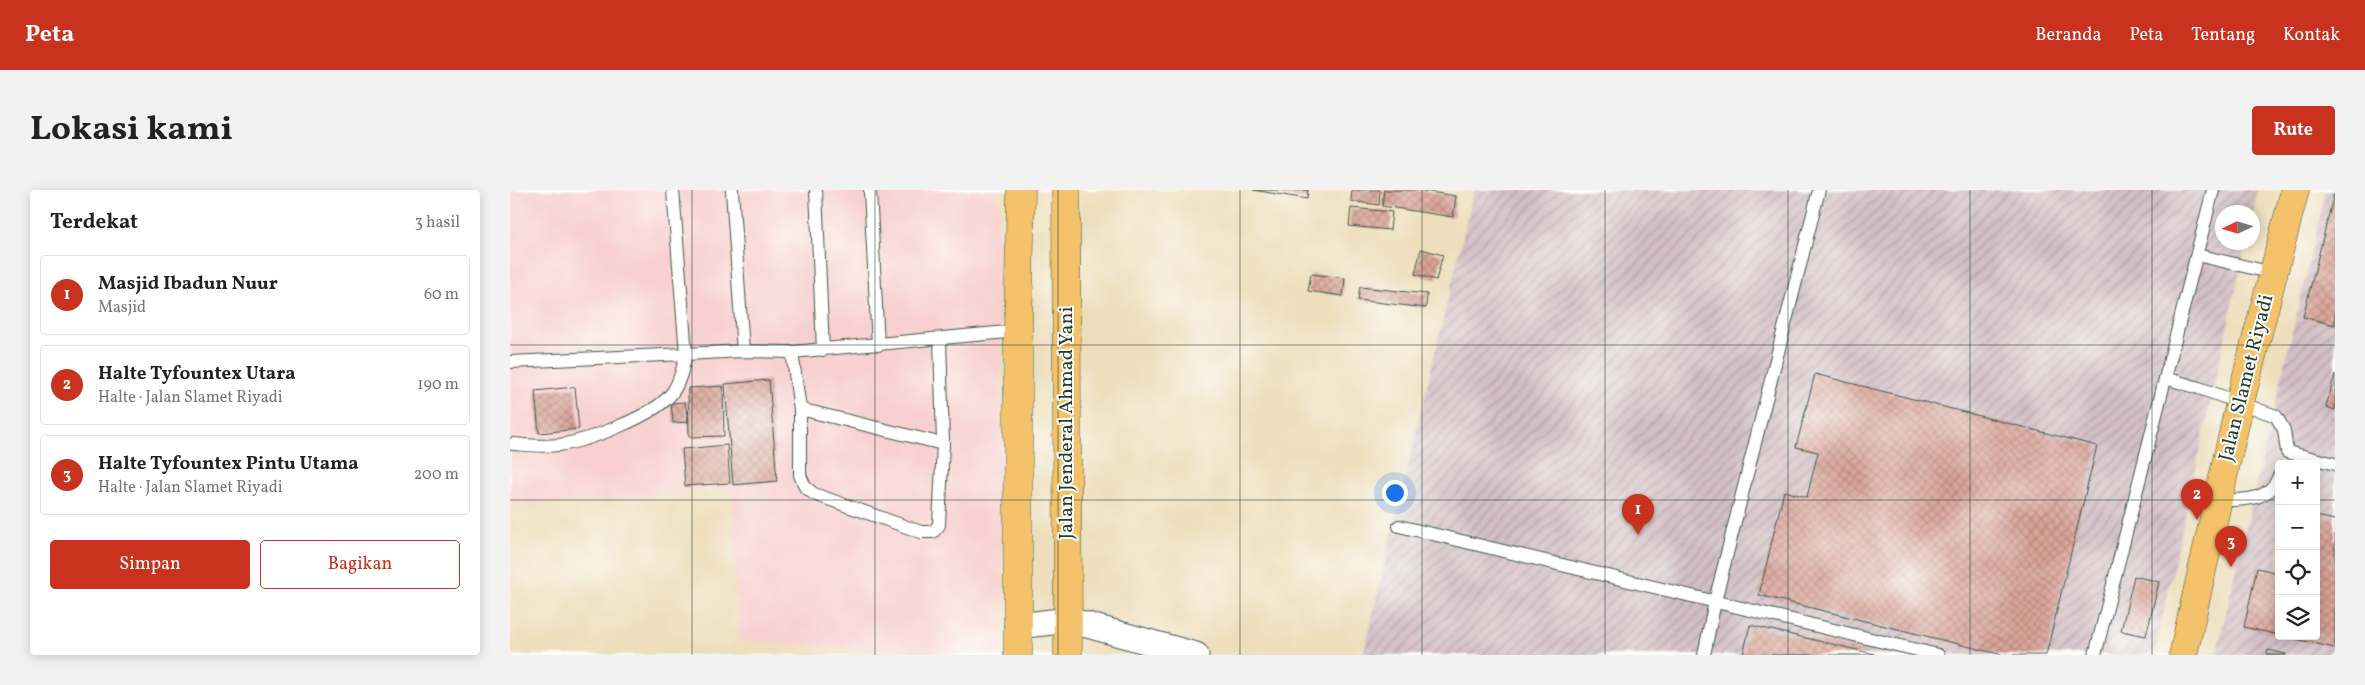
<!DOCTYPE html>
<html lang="id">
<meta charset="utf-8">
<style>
:root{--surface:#fff;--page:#f2f2f2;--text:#222;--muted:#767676;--line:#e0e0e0;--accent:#c8321e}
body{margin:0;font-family:Vollkorn,serif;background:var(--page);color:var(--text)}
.controls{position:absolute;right:15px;bottom:15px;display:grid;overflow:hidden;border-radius:5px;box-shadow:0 2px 12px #0003}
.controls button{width:45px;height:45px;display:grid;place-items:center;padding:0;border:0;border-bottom:1px solid var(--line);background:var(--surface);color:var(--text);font:25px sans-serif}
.compass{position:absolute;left:1705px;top:15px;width:45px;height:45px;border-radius:50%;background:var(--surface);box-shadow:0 2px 12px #0003;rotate:266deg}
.you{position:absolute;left:884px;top:302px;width:18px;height:18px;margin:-12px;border:4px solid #fff;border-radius:50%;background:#1a73e8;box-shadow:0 0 0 8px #1a73e833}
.badge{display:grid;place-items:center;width:32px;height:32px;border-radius:50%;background:var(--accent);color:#fff;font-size:16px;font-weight:700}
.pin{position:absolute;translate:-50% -41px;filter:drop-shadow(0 1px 2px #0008)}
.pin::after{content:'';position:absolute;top:26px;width:18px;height:15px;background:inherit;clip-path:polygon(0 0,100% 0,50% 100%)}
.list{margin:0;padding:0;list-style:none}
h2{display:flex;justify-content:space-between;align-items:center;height:65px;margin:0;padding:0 20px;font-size:21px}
h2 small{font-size:16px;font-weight:400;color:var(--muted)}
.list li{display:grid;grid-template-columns:32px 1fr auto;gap:15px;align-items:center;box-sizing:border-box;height:80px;margin:0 10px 10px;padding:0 10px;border:1px solid var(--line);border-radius:5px}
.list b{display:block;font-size:19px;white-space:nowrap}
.list p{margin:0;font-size:16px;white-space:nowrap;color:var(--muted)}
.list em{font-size:16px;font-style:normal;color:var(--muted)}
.actions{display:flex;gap:10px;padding:15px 20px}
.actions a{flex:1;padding:11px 0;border:1px solid var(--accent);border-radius:5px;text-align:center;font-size:18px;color:var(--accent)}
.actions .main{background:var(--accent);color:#fff}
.icon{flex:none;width:28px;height:28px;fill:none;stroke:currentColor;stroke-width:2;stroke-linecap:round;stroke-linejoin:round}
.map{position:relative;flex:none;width:1825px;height:465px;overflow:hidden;border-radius:5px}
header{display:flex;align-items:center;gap:30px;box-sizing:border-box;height:70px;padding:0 25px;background:var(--accent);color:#fff}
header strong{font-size:24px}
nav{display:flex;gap:28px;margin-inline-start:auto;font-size:18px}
.intro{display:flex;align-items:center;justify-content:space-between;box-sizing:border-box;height:120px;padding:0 30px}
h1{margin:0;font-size:35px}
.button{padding:12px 22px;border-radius:5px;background:var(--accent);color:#fff;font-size:18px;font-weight:700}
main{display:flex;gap:30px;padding:0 30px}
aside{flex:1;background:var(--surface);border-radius:5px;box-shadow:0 2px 12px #0003}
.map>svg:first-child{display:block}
.built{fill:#f7d0cf}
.industrial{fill:url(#industrial-furrows);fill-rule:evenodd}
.building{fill:url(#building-cross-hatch)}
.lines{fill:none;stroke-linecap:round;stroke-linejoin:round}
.lane-casing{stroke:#3e5548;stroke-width:14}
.street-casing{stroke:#3e5548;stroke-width:27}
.primary-casing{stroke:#3e5548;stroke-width:29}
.highway-casing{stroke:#3e5548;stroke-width:29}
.lane{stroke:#fff;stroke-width:12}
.street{stroke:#fff;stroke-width:25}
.primary{stroke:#f4c26a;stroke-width:28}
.highway{stroke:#f4c26a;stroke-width:28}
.grid{fill:none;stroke:#1f3d34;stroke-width:1;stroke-opacity:0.55}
.labels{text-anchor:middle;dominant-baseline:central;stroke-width:4;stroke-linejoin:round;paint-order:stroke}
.street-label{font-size:20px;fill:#1f3d34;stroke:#fdfcf7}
</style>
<header>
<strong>Peta</strong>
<nav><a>Beranda</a><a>Peta</a><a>Tentang</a><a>Kontak</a></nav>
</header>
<div class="intro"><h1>Lokasi kami</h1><a class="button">Rute</a></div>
<main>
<aside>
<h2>Terdekat<small>3 hasil</small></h2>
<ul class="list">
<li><span class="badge">1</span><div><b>Masjid Ibadun Nuur</b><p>Masjid</p></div><em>60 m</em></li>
<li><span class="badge">2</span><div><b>Halte Tyfountex Utara</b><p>Halte · Jalan Slamet Riyadi</p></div><em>190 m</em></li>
<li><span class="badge">3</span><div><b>Halte Tyfountex Pintu Utama</b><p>Halte · Jalan Slamet Riyadi</p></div><em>200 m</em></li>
</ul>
<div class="actions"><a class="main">Simpan</a><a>Bagikan</a></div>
</aside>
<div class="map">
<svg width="1825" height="465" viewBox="0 0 1825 465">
<defs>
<pattern id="industrial-furrows" width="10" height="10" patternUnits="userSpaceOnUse" patternTransform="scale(1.25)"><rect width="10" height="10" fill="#d2bec5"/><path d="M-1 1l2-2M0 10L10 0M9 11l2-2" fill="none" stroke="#aa9ca1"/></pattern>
<pattern id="building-cross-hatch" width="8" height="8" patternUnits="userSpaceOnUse" patternTransform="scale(1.25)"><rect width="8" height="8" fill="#dba499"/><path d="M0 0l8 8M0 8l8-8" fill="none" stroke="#b1877e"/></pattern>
</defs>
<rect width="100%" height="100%" fill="#fdfcf7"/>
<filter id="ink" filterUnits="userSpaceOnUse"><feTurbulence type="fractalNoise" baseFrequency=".02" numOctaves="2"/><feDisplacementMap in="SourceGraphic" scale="10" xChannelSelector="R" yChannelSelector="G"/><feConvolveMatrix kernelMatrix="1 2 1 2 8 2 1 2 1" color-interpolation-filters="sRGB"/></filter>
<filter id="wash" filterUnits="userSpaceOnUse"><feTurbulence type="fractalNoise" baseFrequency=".0096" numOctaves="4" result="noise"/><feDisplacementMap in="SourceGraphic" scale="20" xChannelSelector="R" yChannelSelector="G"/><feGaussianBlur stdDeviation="1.12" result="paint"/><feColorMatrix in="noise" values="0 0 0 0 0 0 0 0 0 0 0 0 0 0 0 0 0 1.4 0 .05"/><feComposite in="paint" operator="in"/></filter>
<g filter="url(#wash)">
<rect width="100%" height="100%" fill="#eddebc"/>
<path class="built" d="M0,0H488L494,465H428L228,450L222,299L0,317Z"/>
<path class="industrial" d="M964,0H1748L1743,24L1712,22V52L1736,53L1644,465H853Z
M1816,0H1825V465H1706ZM1769,274H1806V446H1769Z"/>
<g id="blocks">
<path class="building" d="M743,0H798L797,9Z
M842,0H870L869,15L841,11Z
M874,0H907L946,6L943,27L872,16Z
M1824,4H1825V135L1793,127Z
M841,18L882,22L880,40L839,36Z
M911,59L933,65L926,90L905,84Z
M801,84L835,88L833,106L798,101Z
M850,97L917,104L916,118L848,110Z
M1305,184L1587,256L1536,465H1493L1249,405L1274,301L1297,307L1308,262L1286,257Z
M1825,184V220L1816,217Z
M259,190L267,291L223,295L215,194Z
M213,196L214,246L179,247L178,198Z
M65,197L69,239L29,243L25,201Z
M175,212L178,232L163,233L161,213Z
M217,255L220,293L175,296L172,259Z
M1806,326L1825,330V458L1777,447L1806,446Z
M1747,378L1769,383V445L1734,437Z
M1624,386L1649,392L1636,446L1611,441Z
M1240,435L1364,464V465H1233Z
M1758,460L1776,464V465H1757Z"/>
</g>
</g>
<g filter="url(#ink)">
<use href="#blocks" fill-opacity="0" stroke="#3e5548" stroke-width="1"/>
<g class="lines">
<g class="lane-casing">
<path id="lane" d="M222,0L233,161
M306,0L313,160
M360,0L368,155
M1687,65L1763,83
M282,162L290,219V285L295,297L304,304L411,342H423L429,335L433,254
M0,172L176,164L163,0
M1655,188L1689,198L1766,226L1774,240L1777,262L1825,274
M290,219L433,254L430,149
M3,254C18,255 34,257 49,255C77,251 145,226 162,203C170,192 173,177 176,164L233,161L282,162L508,141
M1707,310C1731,310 1760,312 1769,286
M889,336L1428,465
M1194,465L1205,411L1309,0
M1585,465L1703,0"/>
</g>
<g class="street-casing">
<path id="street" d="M507,436L559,430L686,465"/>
</g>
<g class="primary-casing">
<path id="primary" d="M1673,465L1730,212L1785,0"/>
</g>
<g class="highway-casing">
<path id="highway" d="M556,0L558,465
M508,465V141L511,0"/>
</g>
<use href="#lane" class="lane"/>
<use href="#street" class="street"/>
<use href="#primary" class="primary"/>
<use href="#highway" class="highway"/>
</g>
</g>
<path class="grid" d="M182,0V465M365,0V465M548,0V465M730,0V465M912,0V465M1095,0V465M1278,0V465M1460,0V465M1642,0V465M0,155H1825M0,310H1769M1806,310H1825"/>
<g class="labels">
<g class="street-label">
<text transform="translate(1737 188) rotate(-76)">Jalan Slamet Riyadi</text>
<text transform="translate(557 233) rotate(-90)">Jalan Jenderal Ahmad Yani</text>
</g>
</g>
</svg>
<div class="controls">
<button>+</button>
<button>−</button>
<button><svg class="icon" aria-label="locate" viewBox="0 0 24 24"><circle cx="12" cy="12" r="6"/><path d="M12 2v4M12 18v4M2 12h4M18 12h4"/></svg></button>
<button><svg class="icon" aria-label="layers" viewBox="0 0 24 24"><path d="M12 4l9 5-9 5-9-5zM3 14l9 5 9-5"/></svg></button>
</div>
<svg class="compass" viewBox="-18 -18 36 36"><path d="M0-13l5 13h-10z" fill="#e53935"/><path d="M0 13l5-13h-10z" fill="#767676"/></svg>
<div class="you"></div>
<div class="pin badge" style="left:1128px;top:345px">1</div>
<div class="pin badge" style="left:1687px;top:330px">2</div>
<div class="pin badge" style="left:1721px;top:377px">3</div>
</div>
</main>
